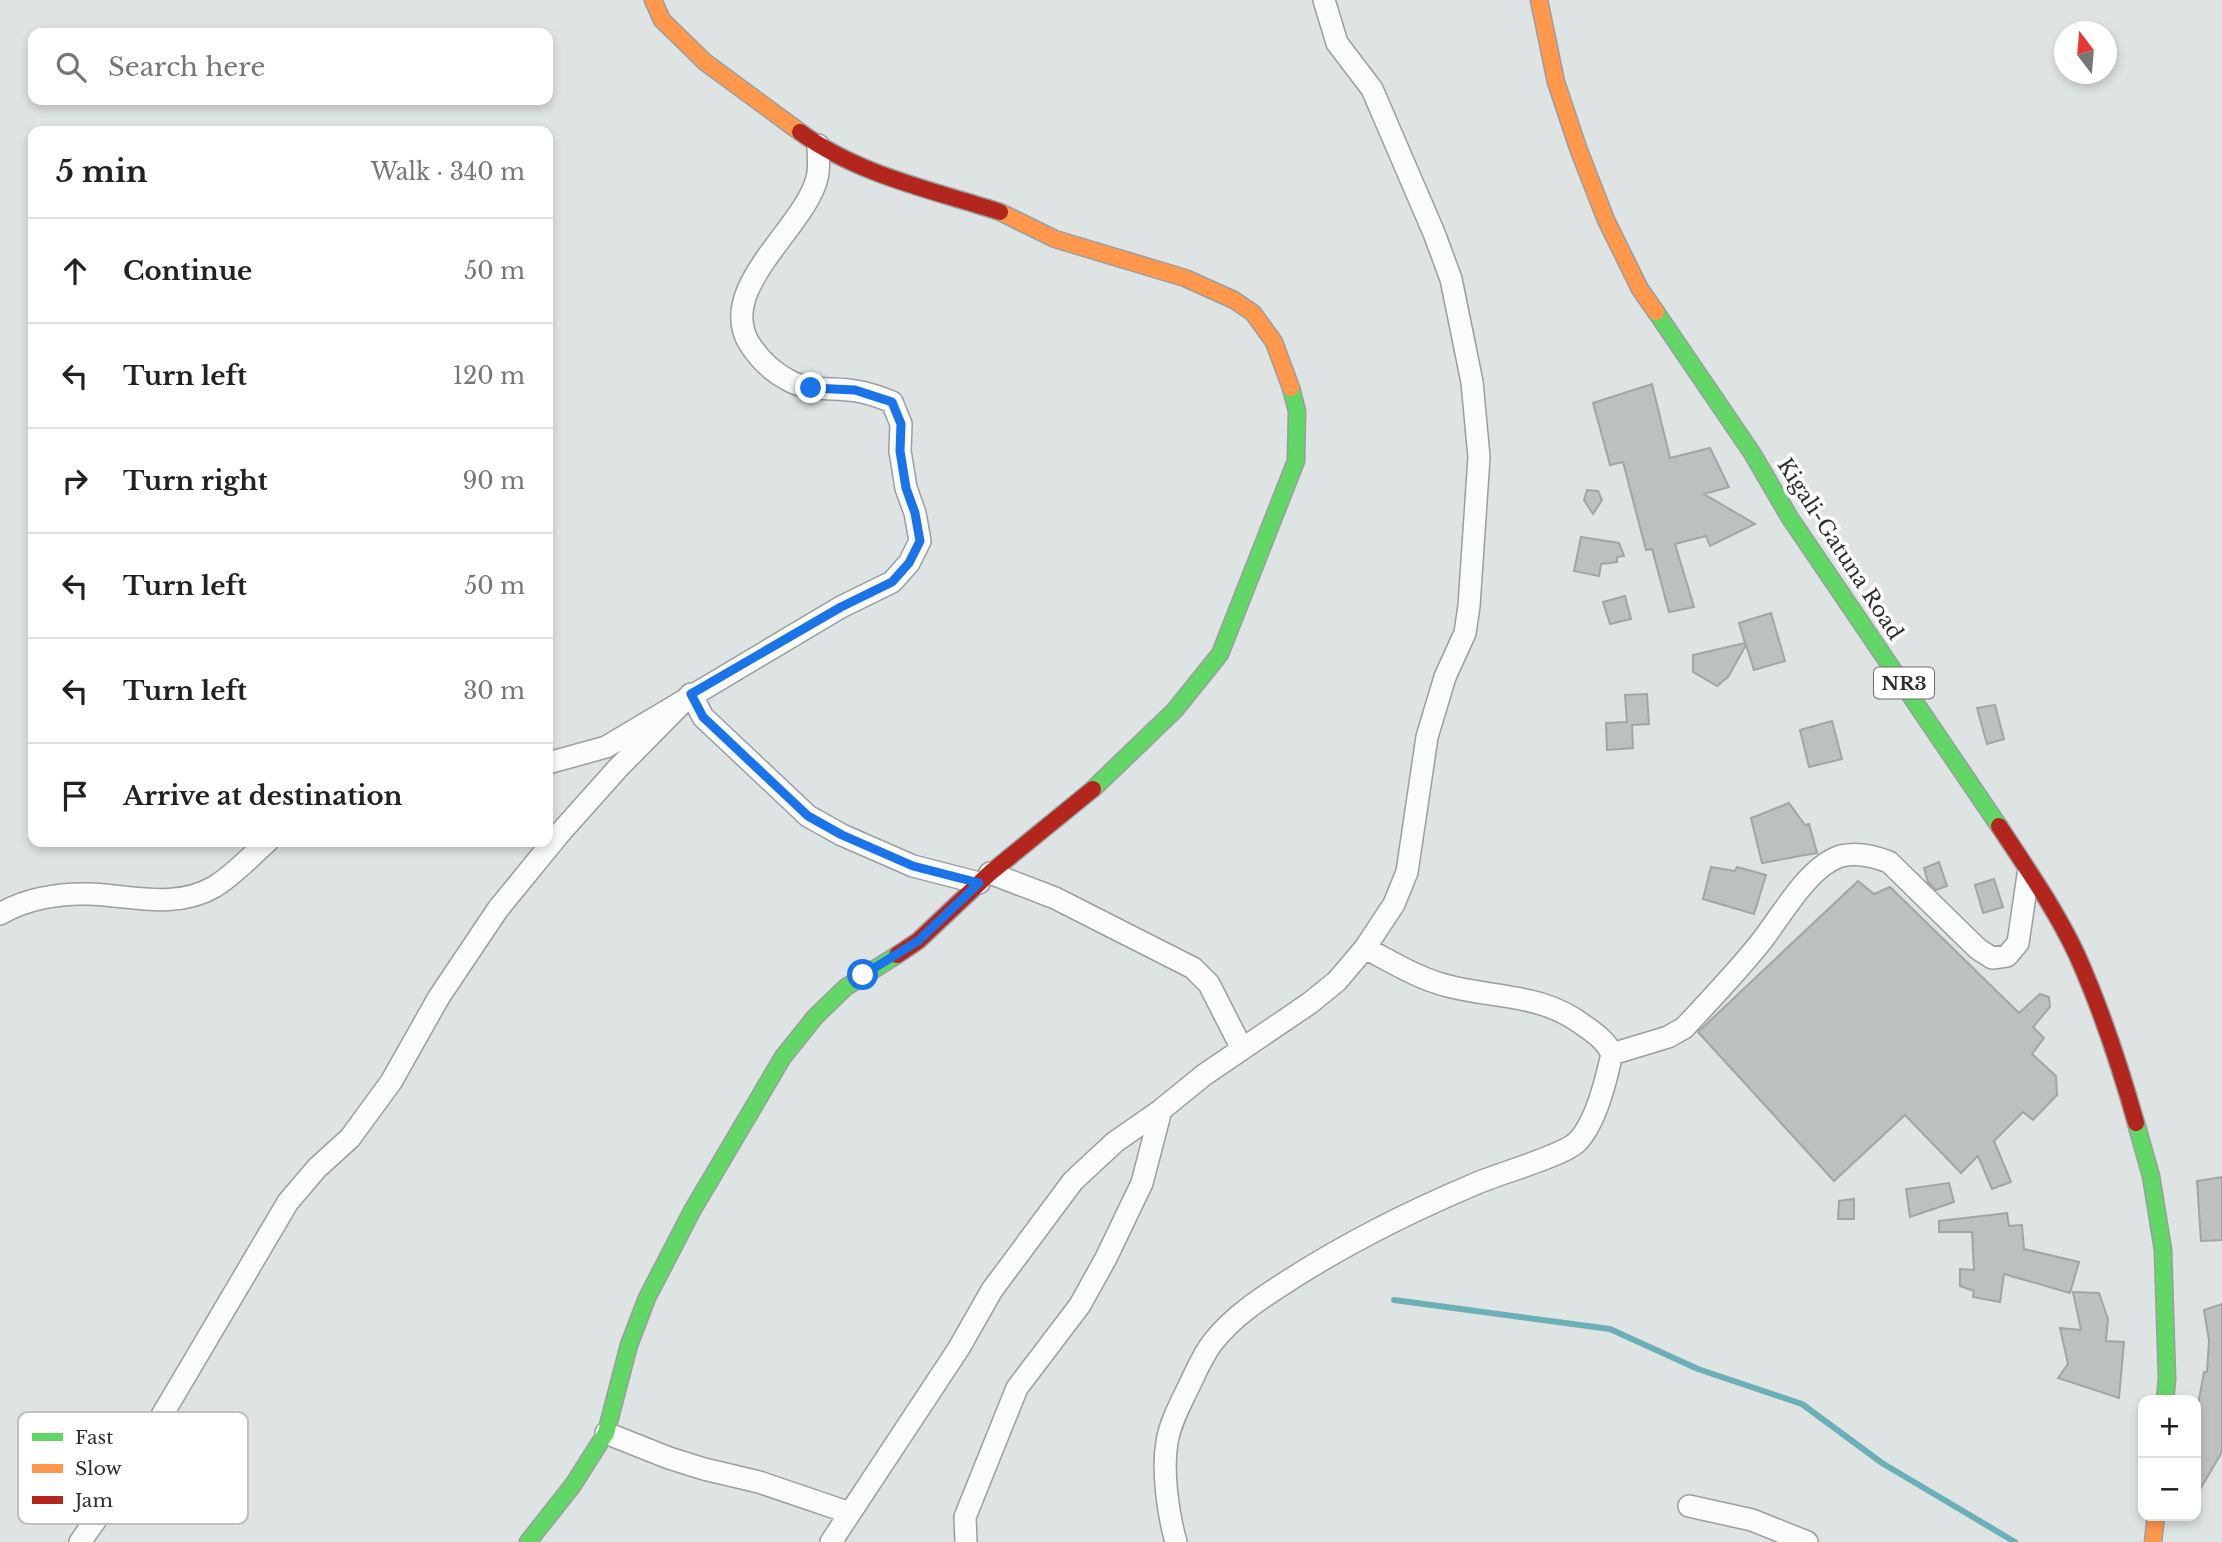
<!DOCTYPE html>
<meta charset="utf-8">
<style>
:root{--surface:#fff;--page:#f6f6f6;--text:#222;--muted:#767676;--line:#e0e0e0}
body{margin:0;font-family:"Libre Baskerville",serif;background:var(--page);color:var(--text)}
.controls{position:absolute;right:21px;bottom:21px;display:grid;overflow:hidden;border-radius:14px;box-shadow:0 4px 10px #0003}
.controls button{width:63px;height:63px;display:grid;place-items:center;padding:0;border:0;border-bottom:2px solid var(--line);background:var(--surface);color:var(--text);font:35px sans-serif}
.compass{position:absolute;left:2054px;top:21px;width:63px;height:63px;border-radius:50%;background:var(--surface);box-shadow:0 4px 10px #0003;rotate:344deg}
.stop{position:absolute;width:21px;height:21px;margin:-16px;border:5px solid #1a73e8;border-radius:50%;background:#fff}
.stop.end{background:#1a73e8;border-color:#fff;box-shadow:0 2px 7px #0008}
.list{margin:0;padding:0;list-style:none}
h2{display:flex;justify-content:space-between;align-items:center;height:91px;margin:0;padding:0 28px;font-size:30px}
h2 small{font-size:23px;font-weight:400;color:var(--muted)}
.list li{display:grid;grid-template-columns:46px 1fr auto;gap:21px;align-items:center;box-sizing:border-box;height:105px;padding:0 28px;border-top:2px solid var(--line)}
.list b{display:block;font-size:26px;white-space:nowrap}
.list em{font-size:23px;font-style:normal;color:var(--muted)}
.icon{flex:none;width:38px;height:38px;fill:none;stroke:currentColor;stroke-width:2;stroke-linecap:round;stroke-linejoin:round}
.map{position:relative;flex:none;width:2222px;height:1542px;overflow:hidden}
.search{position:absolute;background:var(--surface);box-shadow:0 4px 10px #0003;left:28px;top:28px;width:525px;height:77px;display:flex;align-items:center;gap:18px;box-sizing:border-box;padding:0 24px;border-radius:14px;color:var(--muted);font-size:26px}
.panel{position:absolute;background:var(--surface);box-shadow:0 4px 10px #0003;left:28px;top:126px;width:525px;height:721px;border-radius:14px}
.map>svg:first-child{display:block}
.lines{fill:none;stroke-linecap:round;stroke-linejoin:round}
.stream{stroke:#6cafb6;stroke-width:6}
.building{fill:#bcc0c1;stroke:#a2a5a5;stroke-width:2}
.street-casing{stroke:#9a9e9e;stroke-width:24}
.fast-casing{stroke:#9a9e9e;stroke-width:19}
.slow-casing{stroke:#9a9e9e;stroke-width:19}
.jam-casing{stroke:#9a9e9e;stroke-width:19}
.street{stroke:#fafbfb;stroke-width:21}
.fast{stroke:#63d668;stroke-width:16}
.slow{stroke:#ff974d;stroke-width:16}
.jam{stroke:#b3261e;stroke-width:16}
.route{stroke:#1a73e8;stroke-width:9}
.labels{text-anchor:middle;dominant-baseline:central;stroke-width:7;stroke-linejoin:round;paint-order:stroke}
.shield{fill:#fff;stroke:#6b6d6d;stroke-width:2}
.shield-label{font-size:19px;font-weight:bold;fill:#2b2f2f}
.street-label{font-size:21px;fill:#2b2f2f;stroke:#fff}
.key{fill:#fff;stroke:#bfc1c1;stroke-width:2}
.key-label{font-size:19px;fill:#2b2f2f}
</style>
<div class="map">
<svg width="2222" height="1542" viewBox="0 0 2222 1542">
<rect width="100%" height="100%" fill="#dee3e3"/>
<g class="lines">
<path class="stream" d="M1394,1300L1610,1329L1698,1369L1802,1404L1882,1463L2015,1542"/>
</g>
<path class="building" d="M1652,384L1670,458L1710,448L1729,487L1704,494L1755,524L1710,546L1706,536L1675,544L1694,607L1669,612L1652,549L1646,550L1623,462L1610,465L1593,403Z
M1587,490L1598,491L1602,500L1593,514L1584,500Z
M1581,537L1619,543L1624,556L1617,557V562L1601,564L1599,576L1574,571Z
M1625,596L1631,619L1610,624L1603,602Z
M1771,613L1785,661L1754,670L1746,645L1728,677L1717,686L1693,672V655L1745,643L1739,623Z
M1647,694L1649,724L1632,725L1633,748L1607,750L1606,723L1627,722L1625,695Z
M1995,705L2004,739L1987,744L1977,708Z
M1832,721L1842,759L1809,767L1800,730Z
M1789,803L1805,825L1809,824L1817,853L1762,863L1751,818Z
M1939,862L1947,886L1936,890L1928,882L1924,868Z
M1711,867L1735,871L1737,867L1766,875L1754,914L1703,899Z
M1994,879L2003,907L1983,913L1975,885Z
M1858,881L1874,894L1890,887L2019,1013L2040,994L2049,997L2050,1007L2033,1027L2044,1038L2032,1054L2056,1076L2057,1095L2033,1120L2023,1112L1994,1141L2011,1182L1992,1189L1978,1156L1961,1173L1905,1115L1834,1181L1698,1032Z
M2222,1177V1240L2201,1241L2197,1181Z
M1949,1183L1954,1202L1910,1217L1906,1189Z
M1854,1199V1219H1838L1839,1201Z
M2007,1213L2009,1226L2022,1225L2024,1249L2079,1262L2070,1293L2004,1274L2000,1302L1973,1297L1974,1291L1960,1286V1269L1974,1270L1972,1232H1939V1221Z
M2073,1292L2099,1293L2108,1319L2106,1341L2124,1342L2119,1398L2058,1378L2068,1364L2060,1328L2081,1330Z
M2222,1304V1452L2196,1496V1416L2204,1372H2207L2209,1340L2204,1310Z"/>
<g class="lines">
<g class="street-casing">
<path id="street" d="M548,763L606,747L841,607L892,582L909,563L920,541L915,513L906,488L900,451L901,424L892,402C880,397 868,393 856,391C832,387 809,392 788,380C771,371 759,359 749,343C716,288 805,228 817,178C820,168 818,155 818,145
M990,873L1055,898L1193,968L1209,984L1241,1047
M0,914C25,899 59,893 88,894C130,895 174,910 214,887C234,875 250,857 267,842
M1612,1054L1668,1037L1684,1028C1710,1000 1737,972 1760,943C1781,917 1808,866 1841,856C1857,852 1874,856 1889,862L1978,949L1992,958L2007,956L2018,943L2028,875
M606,1433L669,1458L704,1469L759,1482L850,1513
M1689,1506L1752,1520L1807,1542
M80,1542L122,1483L288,1202L317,1168L350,1138L391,1082L439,997L498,909L560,833L618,768L691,694L703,717L808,816L842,835L913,866L979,883
M831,1542L959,1348L992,1290L1073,1181L1115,1142L1161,1110L1204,1075L1310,1003L1337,981L1365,948L1394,904L1407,872L1427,737L1445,677L1465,633L1469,606L1479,457L1472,382L1451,279L1434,233L1372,89L1337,43L1324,0
M966,1542L965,1517L1017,1388L1080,1305L1106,1258L1142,1183L1161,1110
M1176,1542C1168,1514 1162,1471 1167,1442C1170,1423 1180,1405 1188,1388C1196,1372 1202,1356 1213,1342C1234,1315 1263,1297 1291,1279C1349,1242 1411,1211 1475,1184C1497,1174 1563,1156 1577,1142C1596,1123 1606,1080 1612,1054C1606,1041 1597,1035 1586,1027C1542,993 1499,999 1448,986C1419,979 1392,962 1365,948"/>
</g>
<g class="fast-casing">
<path id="fast" d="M1656,312L1752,453L1790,518L1999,826
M1093,789L1175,710L1220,654L1296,461L1297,411L1291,388
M2136,1123L2151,1176L2163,1250L2167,1379L2165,1400
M528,1542L573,1485L606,1433L629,1345L647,1298L692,1211L783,1057L815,1017L846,987L897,955"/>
</g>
<g class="slow-casing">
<path id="slow" d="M653,0L662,20L705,62L800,132
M1539,0L1556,82L1578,148L1606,220L1640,289L1656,312
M1000,212L1055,239L1185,278L1234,300L1253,313L1274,342L1291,388
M2153,1542L2156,1516"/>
</g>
<g class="jam-casing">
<path id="jam" d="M800,132C858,175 932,190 1000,212
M1999,826C2026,867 2056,910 2077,955C2101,1009 2120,1066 2136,1123
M897,955L918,941L990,873L1093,789"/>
</g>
<use href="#street" class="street"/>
<use href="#fast" class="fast"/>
<use href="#slow" class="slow"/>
<use href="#jam" class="jam"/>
</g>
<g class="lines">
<path class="route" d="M811,388L855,390L892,402L901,424L900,451L906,488L915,513L920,541L909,563L892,582L841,607L691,694L703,717L808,816L842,835L913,866L979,883L918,941L863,975"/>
</g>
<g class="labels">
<rect class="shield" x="1874" y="667.5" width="60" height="31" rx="5"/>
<g class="shield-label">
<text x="1904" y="683">NR3</text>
</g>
<g class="street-label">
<text transform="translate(1840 549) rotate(57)">Kigali-Gatuna Road</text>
</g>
</g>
<rect x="18" y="1412" width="230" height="112" rx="10" class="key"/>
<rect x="32" y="1433" width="31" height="8" fill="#63d668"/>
<rect x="32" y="1464" width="31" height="9" fill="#ff974d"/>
<rect x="32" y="1496" width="31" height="8" fill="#b3261e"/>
<g class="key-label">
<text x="75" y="1444">Fast</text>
<text x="75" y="1475">Slow</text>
<text x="75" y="1507">Jam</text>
</g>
</svg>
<div class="controls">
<button>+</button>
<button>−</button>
</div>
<svg class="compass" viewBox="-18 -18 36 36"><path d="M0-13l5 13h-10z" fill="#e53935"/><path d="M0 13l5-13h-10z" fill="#767676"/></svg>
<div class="stop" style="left:863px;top:975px"></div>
<div class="stop end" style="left:811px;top:388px"></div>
<div class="search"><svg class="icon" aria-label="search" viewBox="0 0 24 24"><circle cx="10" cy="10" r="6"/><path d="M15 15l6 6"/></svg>Search here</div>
<section class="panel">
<h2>5 min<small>Walk · 340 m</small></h2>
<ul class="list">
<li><svg class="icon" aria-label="ahead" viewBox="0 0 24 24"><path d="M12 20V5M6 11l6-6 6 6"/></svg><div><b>Continue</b></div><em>50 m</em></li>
<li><svg class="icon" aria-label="left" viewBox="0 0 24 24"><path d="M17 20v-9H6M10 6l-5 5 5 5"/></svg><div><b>Turn left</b></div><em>120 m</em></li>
<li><svg class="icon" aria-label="right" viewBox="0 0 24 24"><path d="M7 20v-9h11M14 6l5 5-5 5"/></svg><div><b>Turn right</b></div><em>90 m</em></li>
<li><svg class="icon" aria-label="left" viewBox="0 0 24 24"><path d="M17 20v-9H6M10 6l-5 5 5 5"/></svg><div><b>Turn left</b></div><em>50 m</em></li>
<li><svg class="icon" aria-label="left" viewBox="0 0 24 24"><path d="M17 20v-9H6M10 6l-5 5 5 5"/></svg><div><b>Turn left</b></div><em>30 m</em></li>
<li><svg class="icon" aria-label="arrive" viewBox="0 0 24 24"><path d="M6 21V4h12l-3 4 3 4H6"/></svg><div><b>Arrive at destination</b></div></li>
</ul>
</section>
</div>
